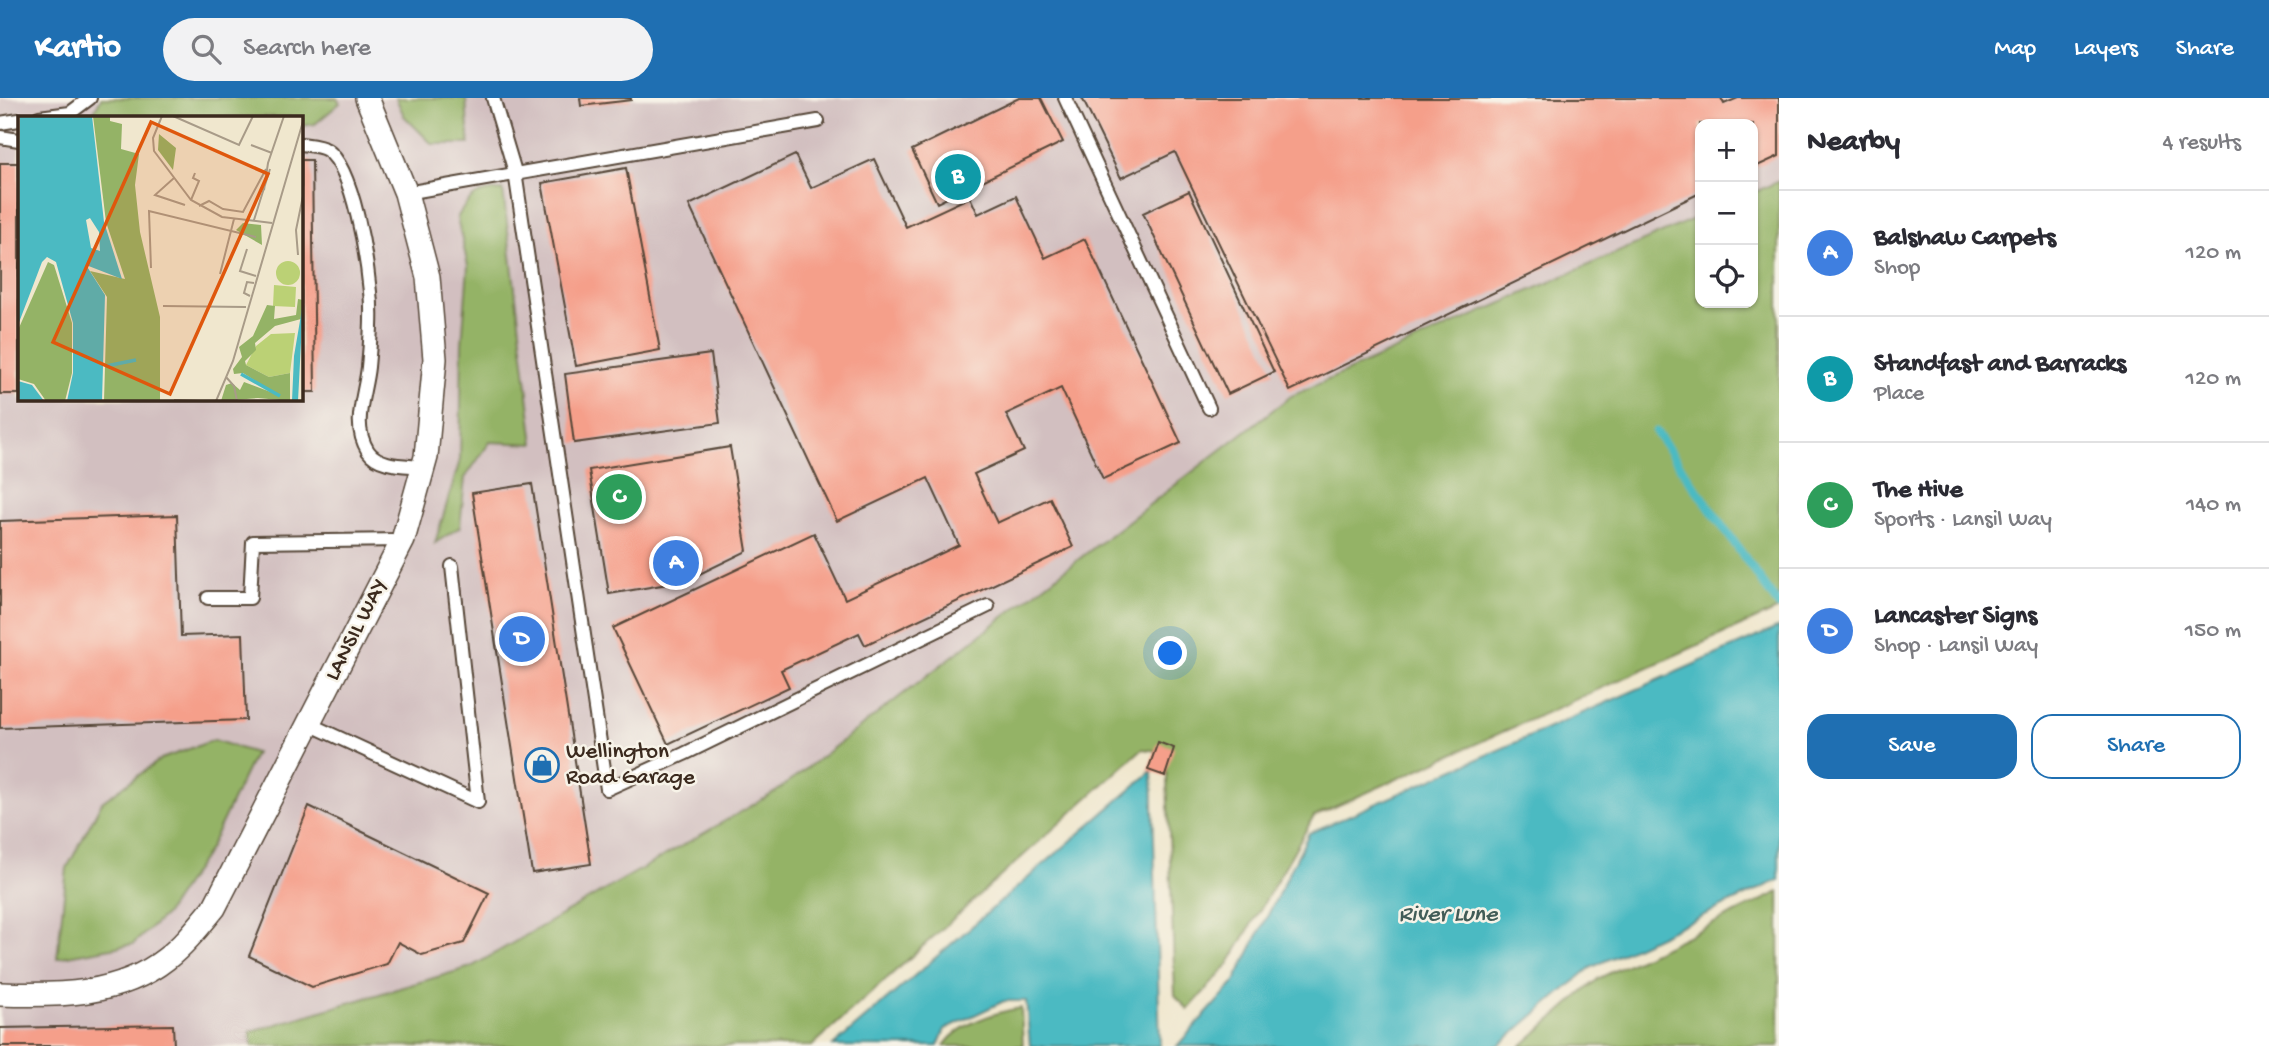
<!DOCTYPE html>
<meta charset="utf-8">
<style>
:root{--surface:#fff;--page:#f2f2f3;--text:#2b2b33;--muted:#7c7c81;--line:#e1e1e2;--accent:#1f6fb2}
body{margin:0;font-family:"Gochi Hand",sans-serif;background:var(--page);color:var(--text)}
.controls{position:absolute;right:21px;top:21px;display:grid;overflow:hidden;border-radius:14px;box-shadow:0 2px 5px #0004}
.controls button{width:63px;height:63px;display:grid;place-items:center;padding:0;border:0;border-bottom:2px solid var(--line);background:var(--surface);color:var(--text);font:35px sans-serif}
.you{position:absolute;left:1171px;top:556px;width:24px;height:24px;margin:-18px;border:5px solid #fff;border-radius:50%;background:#1a73e8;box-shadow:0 0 0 10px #1a73e833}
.badge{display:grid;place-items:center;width:46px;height:46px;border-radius:50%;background:var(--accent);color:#fff;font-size:23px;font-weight:700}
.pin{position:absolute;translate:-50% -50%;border:4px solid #fff;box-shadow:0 2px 7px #0006}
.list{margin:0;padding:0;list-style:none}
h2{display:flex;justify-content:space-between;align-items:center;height:91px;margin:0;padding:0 28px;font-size:30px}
h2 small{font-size:23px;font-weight:400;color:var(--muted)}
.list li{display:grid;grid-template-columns:46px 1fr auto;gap:21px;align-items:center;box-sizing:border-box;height:126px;padding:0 28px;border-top:2px solid var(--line)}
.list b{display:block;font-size:26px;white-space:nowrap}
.list p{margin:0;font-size:23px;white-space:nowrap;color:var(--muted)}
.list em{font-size:23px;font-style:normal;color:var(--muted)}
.actions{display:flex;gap:14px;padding:21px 28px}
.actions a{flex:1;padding:16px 0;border:2px solid var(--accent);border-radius:21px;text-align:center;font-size:24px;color:var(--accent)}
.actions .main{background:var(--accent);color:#fff}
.icon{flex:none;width:38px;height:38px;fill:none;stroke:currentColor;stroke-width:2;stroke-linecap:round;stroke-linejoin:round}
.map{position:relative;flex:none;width:1779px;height:948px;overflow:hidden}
header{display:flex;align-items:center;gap:42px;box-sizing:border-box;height:98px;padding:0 35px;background:var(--accent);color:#fff}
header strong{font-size:33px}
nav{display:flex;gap:38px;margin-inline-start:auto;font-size:24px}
.search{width:490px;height:63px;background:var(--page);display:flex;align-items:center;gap:18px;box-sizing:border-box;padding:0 24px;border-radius:38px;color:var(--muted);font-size:26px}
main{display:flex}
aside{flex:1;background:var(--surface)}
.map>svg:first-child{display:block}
.industrial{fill:#d2bfc0;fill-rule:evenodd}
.forest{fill:#94b366;stroke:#686e42;stroke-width:2}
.water{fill:#4bbac2;stroke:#437270;stroke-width:2}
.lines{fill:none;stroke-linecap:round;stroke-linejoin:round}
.stream{stroke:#4bbac2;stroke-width:9}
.building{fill:#f59f8a}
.lane-casing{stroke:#564638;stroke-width:16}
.street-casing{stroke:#564638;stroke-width:26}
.lane{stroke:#fff;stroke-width:12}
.street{stroke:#fff;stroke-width:23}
.labels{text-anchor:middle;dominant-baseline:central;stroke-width:5;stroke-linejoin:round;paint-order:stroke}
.street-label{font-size:23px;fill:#3b2a1e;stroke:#f7f3e8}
.poi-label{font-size:23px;fill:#3b2a1e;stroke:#f7f3e8;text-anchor:start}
.water-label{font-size:24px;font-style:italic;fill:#415c57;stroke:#f7f3e8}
.inset-river{fill:none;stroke:#4bbac2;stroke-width:3.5}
.inset-road{fill:none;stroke:#a89b88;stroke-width:2}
.view{fill:#df570d;fill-opacity:0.15;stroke:#df570d;stroke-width:3.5}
.inset-edge{fill:none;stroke:#3b2a1e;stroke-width:3.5}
</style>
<header>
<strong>Kartio</strong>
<div class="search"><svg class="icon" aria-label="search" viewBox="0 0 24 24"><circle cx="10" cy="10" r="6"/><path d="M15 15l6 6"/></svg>Search here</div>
<nav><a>Map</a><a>Layers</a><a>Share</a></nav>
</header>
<main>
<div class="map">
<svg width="1779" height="948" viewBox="0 0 1779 948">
<rect width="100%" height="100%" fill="#f7f3e8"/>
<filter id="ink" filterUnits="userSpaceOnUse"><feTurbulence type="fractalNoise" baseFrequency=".0143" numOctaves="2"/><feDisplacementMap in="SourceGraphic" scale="14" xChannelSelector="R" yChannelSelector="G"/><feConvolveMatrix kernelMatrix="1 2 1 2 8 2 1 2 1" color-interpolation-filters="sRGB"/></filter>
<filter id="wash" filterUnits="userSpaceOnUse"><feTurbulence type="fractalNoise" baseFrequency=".00686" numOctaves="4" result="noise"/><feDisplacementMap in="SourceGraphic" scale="28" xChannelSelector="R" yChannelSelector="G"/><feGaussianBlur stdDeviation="1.57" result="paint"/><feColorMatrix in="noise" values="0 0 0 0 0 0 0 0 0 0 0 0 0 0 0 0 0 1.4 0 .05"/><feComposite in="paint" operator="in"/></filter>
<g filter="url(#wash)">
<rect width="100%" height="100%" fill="#f0e7ce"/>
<path class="industrial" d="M0,0H1779V83L1753,95V26H1700V118L1291,298L777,693L471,869L250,933L252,948H0ZM19,19H301V301H19Z"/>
<path class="forest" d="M101,0H337L340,5L315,26L301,28V19H91Z
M396,0H466L469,46H432L404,18Z
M1779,83V511L1314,718L1228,867L1188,912L1175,897L1166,654L1142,651L812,948H252L250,934L471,869L777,693L1291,298L1700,118V205H1753V95Z
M503,92L534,346L490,344L465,380L460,429L435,445L460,362L462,246L468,168L457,120C470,97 477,93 503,92Z
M214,642L255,655L209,751L165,817L133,846L57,860L67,770L102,704L161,661Z
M1779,794V948H1521L1599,880Z
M1021,910L1023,948H944C958,926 995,914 1021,910Z"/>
<path class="water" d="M1779,529V782L1590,870L1498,948H1177L1234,885L1309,735Z
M1152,673L1160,948H1030L1026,903H1004L945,931L938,948H833Z"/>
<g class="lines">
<path class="stream" d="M1656,334L1779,508"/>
</g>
<g id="blocks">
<path class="building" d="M580,0H631V2L581,8Z
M1019,0H1041L1063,44L937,105L912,52Z
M1082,0H1721L1724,6L1738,0H1779V58L1753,70V26H1700V95L1290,293L1175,54L1121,80Z
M795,57L811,90L874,61L906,129L970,99L978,116L1016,98L1045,160L1085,141L1181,345L1103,381L1061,290L1006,316L1024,353L974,376L997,425L1050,400L1073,449L865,547L859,535L781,572L789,589L668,646L613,530L814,435L845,501L959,447L928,380L837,423L689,107Z
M301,62H312L315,294H301Z
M0,65H19V296H0Z
M626,70L660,252L576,268L542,85Z
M1189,93L1274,274L1228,296L1143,115Z
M711,256L720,325L574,345L565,276Z
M730,349L747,453L685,483L609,496L589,372Z
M532,386L591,766L532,775L472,395Z
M177,417L181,538L243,536L246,622L0,630V423Z
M1158,644L1174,650L1165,678L1148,672Z
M309,708L489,795L464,845L422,857L398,844L387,866L312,889L249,858Z
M173,927L174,948H0V930Z"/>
</g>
</g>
<g filter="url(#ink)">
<use href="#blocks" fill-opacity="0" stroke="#564638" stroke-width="2"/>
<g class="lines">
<g class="lane-casing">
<path id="lane" d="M493,0L515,74L607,691L684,656L988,508
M1065,0L1209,310
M39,19L70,15L90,0
M0,25L19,22
M0,39L19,42
M301,46C308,47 321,48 327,52C354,70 367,163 370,194C373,218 370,246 368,269C365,298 351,326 368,353C379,369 406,367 423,369
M406,95L818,23
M208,500H250L253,444L403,442
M309,626L478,704L452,468"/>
</g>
<g class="street-casing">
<path id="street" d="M0,896C57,898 119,898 166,861C184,847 199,828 214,810L403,442L426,359L435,261L428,179L406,95L367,0"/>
</g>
<use href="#lane" class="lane"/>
<use href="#street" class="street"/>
</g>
</g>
<defs>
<g id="shop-ring" transform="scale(1.75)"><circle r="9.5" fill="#f7f3e8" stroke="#1f6fb2" stroke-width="1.5"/><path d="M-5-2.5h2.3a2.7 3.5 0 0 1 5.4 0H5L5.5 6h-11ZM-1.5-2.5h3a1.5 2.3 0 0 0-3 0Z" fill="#1f6fb2"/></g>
</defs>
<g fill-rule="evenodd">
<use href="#shop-ring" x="542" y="667"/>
</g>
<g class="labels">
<g class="street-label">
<text transform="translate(357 532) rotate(-63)">LANSIL WAY</text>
</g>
<g class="poi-label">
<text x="566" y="654">Wellington<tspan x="566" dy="26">Road Garage</tspan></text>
</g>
<g class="water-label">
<text x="1448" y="817">River Lune</text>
</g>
</g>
<g transform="translate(18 18)">
<rect width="285" height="285" fill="#f0e7ce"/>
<path d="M258 157a12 12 0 1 1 24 0a12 12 0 1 1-24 0ZM256,169L278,171L277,191L255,190ZM277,217L272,257L251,261L228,249L238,230L253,218Z" fill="#bbd175"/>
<path d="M75,0H92V5L104,8L103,33L121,38L117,69L122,116L142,201V285H86L89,181L72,155L107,163L88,106ZM141,18L158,32L155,54L140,34ZM225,107L243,109L244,129L218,114ZM30,146L36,149L54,207V257L47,285H28L16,268L0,263V214ZM280,183L285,184L283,203L257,210L237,227L238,234L227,245L228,249L251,261L272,257V285L240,282L203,285L208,269L214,267L222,274L226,266L258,278L225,257L216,258L215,253L224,241L221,231L235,220L249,189L257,190L256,203L278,199Z" fill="#94b366"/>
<path d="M2,0H74L86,106L104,163L68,149L87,179L84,285H49L55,257V207L38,146L29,141L24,146L0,209ZM72,102L81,116L82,135L73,132L68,104ZM285,187L280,285H274L276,240ZM0,265L14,269L26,285H0Z" fill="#4bbac2" fill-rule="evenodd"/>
<path class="inset-river" d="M88,250L118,244M223,258L262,280"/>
<path class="inset-road" d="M144,0L135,22L136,35L173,84L204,101L254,107M155,0L221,29L235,0M233,29L254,37M156,62L137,79L167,89M246,74L250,47L266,0M173,84L181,65L175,62L177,57M181,90L191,85L205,93L225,96L248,53M236,104L252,53M229,133L222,155L238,160M280,139L278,114L285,80M133,152L131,95L238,121M202,158L216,103M232,180L226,177L229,166L236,167M145,190L228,191M208,261L216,270L219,285M156,284L183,285M198,285L215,245L286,2"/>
<path class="view" d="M133,6L250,58L152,278L35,226Z"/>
<rect width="285" height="285" class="inset-edge"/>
</g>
</svg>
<div class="controls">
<button>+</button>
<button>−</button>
<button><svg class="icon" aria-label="locate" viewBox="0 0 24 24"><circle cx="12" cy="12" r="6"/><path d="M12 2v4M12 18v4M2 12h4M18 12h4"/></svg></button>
</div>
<div class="you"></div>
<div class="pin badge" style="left:676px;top:465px;background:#3f7fe0">A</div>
<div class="pin badge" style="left:958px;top:79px;background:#0f9aa8">B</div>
<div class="pin badge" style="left:619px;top:399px;background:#2e9e5b">C</div>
<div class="pin badge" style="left:522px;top:541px;background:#3f7fe0">D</div>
</div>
<aside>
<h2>Nearby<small>4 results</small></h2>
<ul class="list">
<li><span class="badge" style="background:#3f7fe0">A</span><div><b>Balshaw Carpets</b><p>Shop</p></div><em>120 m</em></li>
<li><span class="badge" style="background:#0f9aa8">B</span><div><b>Standfast and Barracks</b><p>Place</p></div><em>120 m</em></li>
<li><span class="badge" style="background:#2e9e5b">C</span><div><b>The Hive</b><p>Sports · Lansil Way</p></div><em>140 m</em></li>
<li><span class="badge" style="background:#3f7fe0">D</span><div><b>Lancaster Signs</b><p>Shop · Lansil Way</p></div><em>150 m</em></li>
</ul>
<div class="actions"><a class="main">Save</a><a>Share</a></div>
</aside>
</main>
